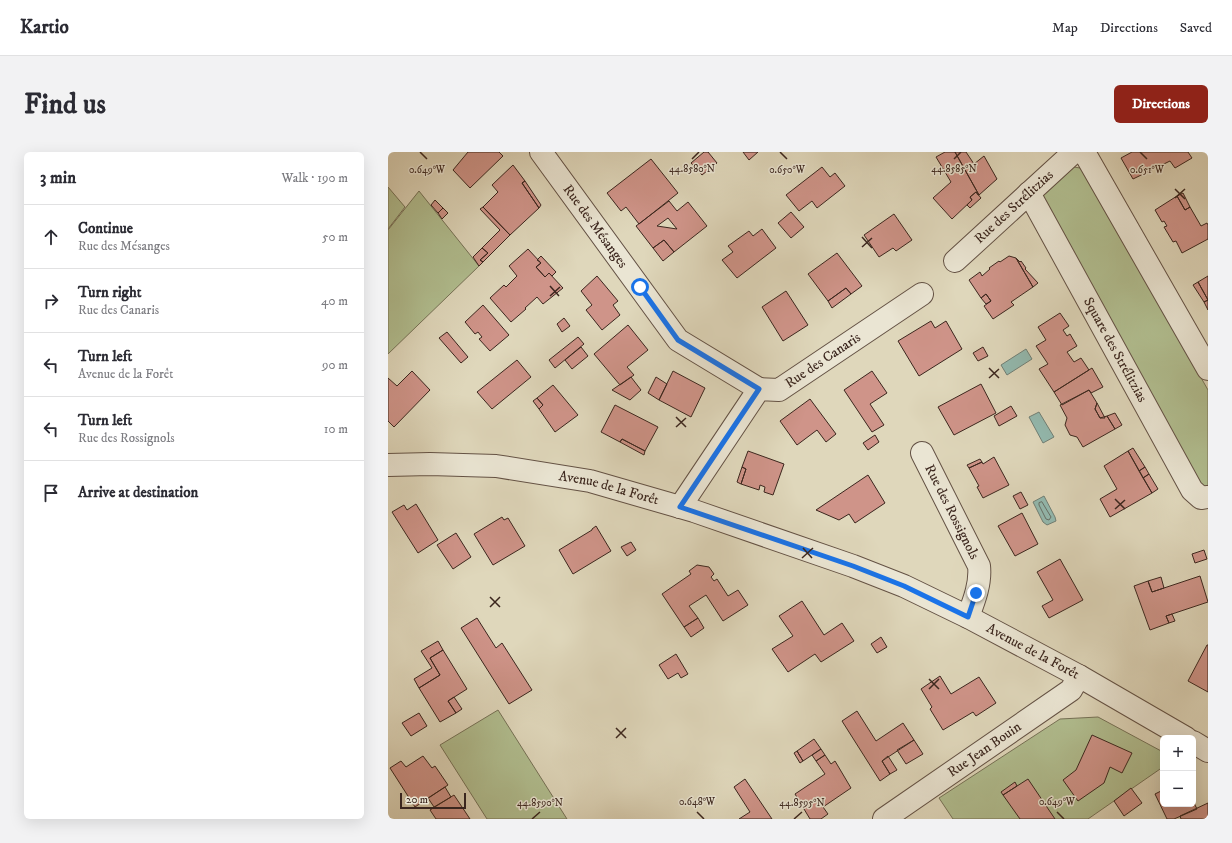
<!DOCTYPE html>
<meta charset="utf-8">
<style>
:root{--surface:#fff;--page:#f2f2f3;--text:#2b2b33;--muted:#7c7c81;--line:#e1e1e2;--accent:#8f2418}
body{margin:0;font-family:"IM FELL DW Pica",serif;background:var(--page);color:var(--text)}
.controls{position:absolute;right:12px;bottom:12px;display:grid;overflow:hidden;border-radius:6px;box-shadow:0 4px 16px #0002}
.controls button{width:36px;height:36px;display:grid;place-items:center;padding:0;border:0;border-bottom:1px solid var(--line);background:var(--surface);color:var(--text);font:20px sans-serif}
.scale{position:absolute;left:12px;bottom:10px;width:66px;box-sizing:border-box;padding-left:4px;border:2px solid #3b261e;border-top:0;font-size:11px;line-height:14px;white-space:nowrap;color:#3b261e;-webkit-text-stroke:3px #eae5d3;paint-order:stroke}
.stop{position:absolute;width:12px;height:12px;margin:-9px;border:3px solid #1a73e8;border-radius:50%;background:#fff}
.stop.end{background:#1a73e8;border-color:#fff;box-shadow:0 1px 4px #0008}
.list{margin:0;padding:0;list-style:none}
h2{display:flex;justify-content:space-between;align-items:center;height:52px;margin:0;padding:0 16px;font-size:17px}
h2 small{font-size:13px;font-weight:400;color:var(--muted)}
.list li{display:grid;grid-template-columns:26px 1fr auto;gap:12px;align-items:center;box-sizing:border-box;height:64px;padding:0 16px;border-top:1px solid var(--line)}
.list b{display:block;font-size:15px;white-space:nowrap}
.list p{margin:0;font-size:13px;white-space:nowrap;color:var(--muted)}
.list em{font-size:13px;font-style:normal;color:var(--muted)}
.icon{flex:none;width:22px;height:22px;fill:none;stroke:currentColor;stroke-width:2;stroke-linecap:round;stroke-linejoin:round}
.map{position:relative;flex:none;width:820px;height:667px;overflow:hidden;border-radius:6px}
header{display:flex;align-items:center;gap:24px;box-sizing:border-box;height:56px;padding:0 20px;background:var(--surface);border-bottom:1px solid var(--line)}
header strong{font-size:19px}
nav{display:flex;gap:22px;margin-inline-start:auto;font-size:14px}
.intro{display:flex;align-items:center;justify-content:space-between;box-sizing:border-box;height:96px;padding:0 24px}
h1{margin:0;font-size:28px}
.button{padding:10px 18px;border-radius:6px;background:var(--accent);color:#fff;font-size:14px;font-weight:700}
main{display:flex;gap:24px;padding:0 24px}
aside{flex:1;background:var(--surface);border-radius:6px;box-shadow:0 4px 16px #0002}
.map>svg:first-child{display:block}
.green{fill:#b1be90;stroke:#767257}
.water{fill:#93bab0;stroke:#707f76}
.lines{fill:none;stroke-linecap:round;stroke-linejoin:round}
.shore{stroke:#677067;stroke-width:1}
.building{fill:#cf9489;stroke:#3b261e;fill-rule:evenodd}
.minor-casing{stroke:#645245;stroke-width:24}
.minor{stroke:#eae5d3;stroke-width:22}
.route{stroke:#1a73e8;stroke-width:5}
.ticks{fill:none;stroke:#3b261e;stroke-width:1.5}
.labels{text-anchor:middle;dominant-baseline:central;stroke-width:3;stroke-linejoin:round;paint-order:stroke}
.street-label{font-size:14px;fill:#3b261e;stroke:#eae5d3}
.ticks-label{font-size:10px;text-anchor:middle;fill:#3b261e;stroke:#eae5d3;stroke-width:3;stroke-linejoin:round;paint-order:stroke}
</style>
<header>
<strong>Kartio</strong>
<nav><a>Map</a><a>Directions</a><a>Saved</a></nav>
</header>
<div class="intro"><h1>Find us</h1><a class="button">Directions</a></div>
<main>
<aside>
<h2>3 min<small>Walk · 190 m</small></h2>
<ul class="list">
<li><svg class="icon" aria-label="ahead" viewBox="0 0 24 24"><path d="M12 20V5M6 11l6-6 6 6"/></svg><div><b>Continue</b><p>Rue des Mésanges</p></div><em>50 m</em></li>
<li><svg class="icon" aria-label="right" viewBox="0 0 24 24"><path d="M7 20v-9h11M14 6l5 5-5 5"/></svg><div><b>Turn right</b><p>Rue des Canaris</p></div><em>40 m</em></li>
<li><svg class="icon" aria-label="left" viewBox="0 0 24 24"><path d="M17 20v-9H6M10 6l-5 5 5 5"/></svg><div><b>Turn left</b><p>Avenue de la Forêt</p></div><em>90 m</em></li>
<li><svg class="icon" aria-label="left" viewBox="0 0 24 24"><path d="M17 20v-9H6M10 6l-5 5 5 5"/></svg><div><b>Turn left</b><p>Rue des Rossignols</p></div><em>10 m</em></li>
<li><svg class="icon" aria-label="arrive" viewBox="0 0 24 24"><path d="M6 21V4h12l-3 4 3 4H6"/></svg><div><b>Arrive at destination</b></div></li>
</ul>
</aside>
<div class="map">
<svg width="820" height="667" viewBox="0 0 820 667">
<rect width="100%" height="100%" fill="#dfd7bb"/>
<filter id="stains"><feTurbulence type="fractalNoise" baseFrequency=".005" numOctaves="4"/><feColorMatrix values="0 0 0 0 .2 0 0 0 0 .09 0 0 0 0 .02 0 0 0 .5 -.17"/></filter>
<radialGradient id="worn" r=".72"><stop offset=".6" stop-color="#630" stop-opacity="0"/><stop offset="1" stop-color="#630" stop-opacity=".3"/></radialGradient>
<path class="green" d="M686,15L692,16L697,21L820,238V337L813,336L656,52L655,42L680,16Z
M0,35L17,55L0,77Z
M31,39L91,114L0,202V78Z
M110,558L179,667H99L52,593Z
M710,565L775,600V615L700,667H565L551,646L672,567Z"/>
<path class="water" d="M638,197L644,207L619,223L613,213Z
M651,260L666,285L655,291L641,265Z
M656,344L667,365L668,369L659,373L655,370L645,350Z"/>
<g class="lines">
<path class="shore" d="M654,350L663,365L661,368L658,367L651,353V351Z"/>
</g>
<path class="building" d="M80,0H111L115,4L82,36L65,18Z
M316,0H320L329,11L314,23L303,11Z
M355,0H370L361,8Z
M557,0H567L591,43H590L588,40L582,45L584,48L564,67L545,46L563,30L548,5Z
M567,0H578L586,12L596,4L609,27L591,43Z
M744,0H800L804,6L787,16L782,9L745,27L733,6Z
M263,7L290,41L251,72L238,55L233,59L219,41Z
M125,13L137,29L134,31L151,56L122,83L95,55L110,40L104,33Z
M434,15L442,25L447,21L457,34L429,56L424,49L411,59L398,43Z
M137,29L153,53L151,56L134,31Z
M588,40L593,46L582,56L579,53L584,48L582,45Z
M795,41L802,55L797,58L789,44Z
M789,44L797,58L802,55L813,74L819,71L820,73V87L794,101L788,89L785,90L776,75L779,74L776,69L774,70L767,58Z
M47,48L55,56L50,61L43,53Z
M281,49L289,59L300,50L319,74L286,100L276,88L265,96L248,74ZM280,66L289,77L269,74Z
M95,55L122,83L95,110L92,108L100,101L94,96L112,78L92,57Z
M55,56L60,61L54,67L50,61Z
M403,60L416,75L403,86L390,71Z
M506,62L524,88L508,99L505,96L491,105L476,83Z
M374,77L388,96L349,126L334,108L345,100L340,94L361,79L365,84Z
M276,88L286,100L275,109L265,96Z
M94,96L100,101L92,108L95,110L91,114L85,105Z
M140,97L153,111L148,115L157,125L161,121L175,136L155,152L149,145L137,156L138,157L123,170L102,146L116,133L118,135L129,124L121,114Z
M449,101L474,134L463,142L458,136L440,149L420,122Z
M153,104L168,120L164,124L161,121L157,125L148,115L153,111L149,108Z
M621,104L628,106L645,135L623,150L626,153L605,167L596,154L603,149L598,142L593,146L581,128L592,120L594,124L602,117L601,116L611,109L612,110Z
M628,106L632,110L633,109L638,116L637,117L650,131L645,135Z
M209,124L230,149L225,153L232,163L214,178L198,158L204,153L193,139Z
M820,124V158L816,150L820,148L810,130Z
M810,130L820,148L816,150L805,133Z
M458,136L463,142L444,156L440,149Z
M398,139L420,173L395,189L374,155Z
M598,142L603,149L598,152L593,146Z
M95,153L121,183L102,199L91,187L94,185L90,180L87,182L77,170Z
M672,161L681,174L675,178L679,184L682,182L689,194L679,200L686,210L693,206L701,218L666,240L651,217L660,212L648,194L658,188L650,175Z
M176,166L182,174L174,180L169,172Z
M543,169L547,176L558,169L574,197L531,224L510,189Z
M240,173L260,198L239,215L246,223L232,233L206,202Z
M59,180L80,205L73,211L51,186Z
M190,185L196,192L167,216L161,208Z
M193,195L200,204L184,217L177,208Z
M595,195L600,204L590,209L585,201Z
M129,208L143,225L104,257L89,240Z
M704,216L715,235L703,241L701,238L674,253L666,240Z
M24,219L42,238L6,275L0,269V226L9,234Z
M285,219L317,236L303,265L271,248Z
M484,219L499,241L482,252L496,273L484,280L456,238Z
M243,225L253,238L242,248L224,238Z
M268,225L279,232L271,248L260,241Z
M593,232L608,261L566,283L550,255Z
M165,233L190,263L167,280L151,257L155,253L149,246Z
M701,238L709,251L707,257L712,266L719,264L727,277L695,295L689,285L682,283L677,273L679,266L672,253Z
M149,246L155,253L151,257L145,249Z
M422,247L448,282L438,290L429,278L409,293L392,269Z
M709,251L717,266H712L707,257Z
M227,253L270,275L257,299L234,287L232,290L213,280Z
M623,254L629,264L611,274L606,264Z
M727,261L734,273L727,277L719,264Z
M487,283L491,290L480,298L475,291Z
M234,287L257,299L256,303L232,290Z
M745,296L757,315L751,319L740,299Z
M360,299L396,312L385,343L376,340L377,335L372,333L371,338L353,332L358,317L354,315Z
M740,299L764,341L722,365L712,347L729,337L716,314Z
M606,305L621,333L595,346L589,335L591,334L581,316L594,310L595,312Z
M592,307L594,310L581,316L579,313Z
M354,315L358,317L353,332L349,330Z
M757,315L761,322L755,326L751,319Z
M761,322L770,337L764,341L755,326Z
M480,323L497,351L467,371L461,362L451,368L428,358Z
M633,340L640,353L632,357L625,344Z
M28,352L50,388L30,401L4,360L16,353L19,358Z
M634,361L650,392L627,404L610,374Z
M114,365L116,368L120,366L137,394L105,413L86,382Z
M208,374L223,399L185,422L171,398L204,378V377Z
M68,381L83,405L65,417L49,393Z
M243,390L248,398L239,404L233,395Z
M816,398L819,407L807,411L804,402Z
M672,407L695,448L661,466L654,454L665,448L649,420Z
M309,413L321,415L326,422L323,425L326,429L329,427L340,444L350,438L360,453L335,469L318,443L301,454L310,466L296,475L274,442L303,422L301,419Z
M812,424L820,450L778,464L781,471L762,478L746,434L760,429L764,440Z
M773,425L776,436L764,440L760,429Z
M414,449L436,483L454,471L466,489L433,510L427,502L400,520L384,497L405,484L391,464Z
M784,462L787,469L781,471L778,464Z
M89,466L108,496L114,491L144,538L121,552L73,476Z
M310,466L316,476L303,485L296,475Z
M493,485L499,495L489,501L483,492Z
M50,489L55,498L42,506L52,523L31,536L26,527L44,516L33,499Z
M819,493H820V540L800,529Z
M55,498L79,537L60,549L68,561L52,570L31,536L52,523L42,506Z
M288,502L300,522L293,526L290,521L280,527L271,513Z
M552,524L563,542L591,525L608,551L588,564L585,560L555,578L542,557L544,555L533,537Z
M66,545L74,557L68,561L60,549Z
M469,559L488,589L515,571L526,588L494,609L502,622L492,629L454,569Z
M31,561L39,574L23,584L14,571Z
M704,583L744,601L734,621L722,615L716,631L690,649L675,628L688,618Z
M426,587L433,597L415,609L409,599Z
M526,588L535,602L518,612L509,598Z
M433,597L437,603L428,609L424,603Z
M409,599L415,609L412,611L406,601Z
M437,603L443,612L447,609L463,636L435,655L440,662L433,667H422L407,642L437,622L428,609Z
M35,604L44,616L47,614L60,633L27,655L2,616L13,609L18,615Z
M500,604L509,618L502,622L494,609Z
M357,627L384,667H351L362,660L346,635Z
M640,627L667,667H632L615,643Z
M627,630L629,634L615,643L613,640Z
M57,635L63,645L46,655L40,646Z
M743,636L754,651L736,664L726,649Z
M775,638V652H805V649L809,657L786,667H779L767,642Z
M66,643L82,667H48L42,658Z
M820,651V667H793L792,664Z"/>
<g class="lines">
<g class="minor-casing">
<g id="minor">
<path id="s1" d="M153,0L290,188L371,237"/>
<path d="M696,0L820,217"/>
<path id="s2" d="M641,41L804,338L813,346L820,345"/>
<path id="s3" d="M567,109L686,0"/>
<path id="s4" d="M534,301L591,414C593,431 586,449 580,465"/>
<path id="s5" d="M0,313L42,312L108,314L202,329L306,359L465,414L516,434L580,465L691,524L798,586"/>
<path id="s6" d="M292,355L371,237L391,238L534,142"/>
<path d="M805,590L820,599"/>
<path id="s7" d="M496,667L683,538L691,524"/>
</g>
</g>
<use href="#minor" class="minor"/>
</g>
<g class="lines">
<path class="route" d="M252,135L290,188L371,237L292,355L465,414L516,434L580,465L588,441"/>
</g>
<path class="ticks" d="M32,0L39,7M392,0L399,7M752,0L759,7M304,7L311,0M566,7L573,0M787,37L797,47M787,46L797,37M474,85L484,96M474,95L484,86M162,134L171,144M162,144L172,135M601,216L611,226M601,226L611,217M288,265L298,275M288,275L298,266M727,347L737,357M727,357L737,348M415,396L424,406M414,406L425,396M102,445L112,455M102,455L112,445M541,527L551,537M541,537L551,527M228,576L238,586M228,586L238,576M309,660L316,667M669,660L676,667M144,667L152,660M406,667L414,660"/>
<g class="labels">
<g class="street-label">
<text stroke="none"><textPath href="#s3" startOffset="80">Rue des Strélitzias</textPath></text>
<text stroke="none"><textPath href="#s1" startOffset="92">Rue des Mésanges</textPath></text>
<text stroke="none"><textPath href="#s2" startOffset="179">Square des Strélitzias</textPath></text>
<text stroke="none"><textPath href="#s6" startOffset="215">Rue des Canaris</textPath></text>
<text stroke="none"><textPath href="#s5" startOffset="223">Avenue de la Forêt</textPath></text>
<text stroke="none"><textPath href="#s4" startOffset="66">Rue des Rossignols</textPath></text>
<text stroke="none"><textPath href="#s5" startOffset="679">Avenue de la Forêt</textPath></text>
<text stroke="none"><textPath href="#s7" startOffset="122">Rue Jean Bouin</textPath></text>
</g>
</g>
<g class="ticks-label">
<text x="304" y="20">44.8580°N</text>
<text x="566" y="20">44.8585°N</text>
<text x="39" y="21">0.649°W</text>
<text x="399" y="21">0.650°W</text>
<text x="759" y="21">0.651°W</text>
<text x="309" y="653">0.648°W</text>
<text x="669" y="653">0.649°W</text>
<text x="152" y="654">44.8590°N</text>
<text x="414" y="654">44.8595°N</text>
</g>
<rect width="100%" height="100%" filter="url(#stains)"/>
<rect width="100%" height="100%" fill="url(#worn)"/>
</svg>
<div class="controls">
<button>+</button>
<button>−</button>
</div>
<div class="scale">20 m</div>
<div class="stop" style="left:252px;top:135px"></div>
<div class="stop end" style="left:588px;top:441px"></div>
</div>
</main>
